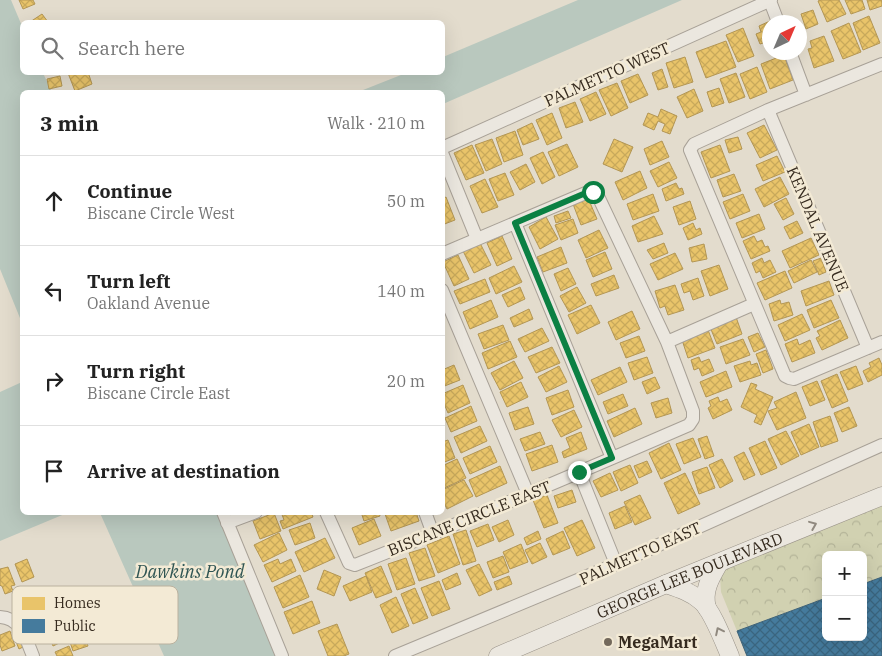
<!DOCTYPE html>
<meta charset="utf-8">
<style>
:root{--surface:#fff;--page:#f6f6f6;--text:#222;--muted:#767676;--line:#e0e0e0}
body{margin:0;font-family:"IBM Plex Serif",serif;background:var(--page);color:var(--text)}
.controls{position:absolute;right:15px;bottom:15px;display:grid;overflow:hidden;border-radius:8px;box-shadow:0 5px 20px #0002}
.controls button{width:45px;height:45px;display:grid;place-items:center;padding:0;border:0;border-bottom:1px solid var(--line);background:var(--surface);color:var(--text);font:25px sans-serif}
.compass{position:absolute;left:762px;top:15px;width:45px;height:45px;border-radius:50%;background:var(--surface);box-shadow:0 5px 20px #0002;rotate:44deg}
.stop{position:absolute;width:15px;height:15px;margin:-11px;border:4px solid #0b8043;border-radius:50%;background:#fff}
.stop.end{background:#0b8043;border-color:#fff;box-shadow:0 1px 5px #0008}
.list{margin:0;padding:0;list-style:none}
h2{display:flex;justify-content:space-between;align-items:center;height:65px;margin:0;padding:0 20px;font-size:21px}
h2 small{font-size:16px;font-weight:400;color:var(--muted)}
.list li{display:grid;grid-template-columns:32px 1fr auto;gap:15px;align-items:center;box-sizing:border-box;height:90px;padding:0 20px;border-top:1px solid var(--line)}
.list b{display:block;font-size:19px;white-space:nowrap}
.list p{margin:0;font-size:16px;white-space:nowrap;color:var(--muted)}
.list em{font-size:16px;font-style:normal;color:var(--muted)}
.icon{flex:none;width:28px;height:28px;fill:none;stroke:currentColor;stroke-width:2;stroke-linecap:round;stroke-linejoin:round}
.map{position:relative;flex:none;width:882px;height:656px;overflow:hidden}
.search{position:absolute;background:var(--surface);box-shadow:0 5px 20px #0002;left:20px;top:20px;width:425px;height:55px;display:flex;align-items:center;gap:12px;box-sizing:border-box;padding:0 18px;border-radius:8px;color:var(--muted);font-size:19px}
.panel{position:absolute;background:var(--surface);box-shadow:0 5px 20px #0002;left:20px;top:90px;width:425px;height:425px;border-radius:8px}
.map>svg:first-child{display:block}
.forest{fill:url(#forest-crowns)}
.water{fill:#b9c8be}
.homes{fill:url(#homes-cross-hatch);stroke:#b39654}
.public{fill:url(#public-cross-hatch);stroke:#406377}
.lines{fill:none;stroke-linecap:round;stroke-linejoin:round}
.street-casing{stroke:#a8a197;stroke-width:14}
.secondary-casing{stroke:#989187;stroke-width:19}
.street{stroke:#ebe7df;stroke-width:12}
.secondary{stroke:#ebe7df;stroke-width:18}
.oneway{stroke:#90897f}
.route{stroke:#0b8043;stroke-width:6}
.poi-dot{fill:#73695c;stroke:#f3ead5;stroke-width:2}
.labels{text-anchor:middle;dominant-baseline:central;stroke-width:5;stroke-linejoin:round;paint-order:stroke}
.street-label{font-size:16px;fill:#362b1f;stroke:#f3ead5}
.poi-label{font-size:16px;font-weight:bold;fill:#362b1f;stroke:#f3ead5;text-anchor:start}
.water-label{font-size:18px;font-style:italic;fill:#305553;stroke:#f3ead5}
.key{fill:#f3ead5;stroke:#bab19e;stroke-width:1}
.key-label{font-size:14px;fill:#362b1f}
</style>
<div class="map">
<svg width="882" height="656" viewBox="0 0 882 656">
<defs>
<pattern id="forest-crowns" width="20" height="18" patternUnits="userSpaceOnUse" patternTransform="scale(1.25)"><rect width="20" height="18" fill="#d1d1b1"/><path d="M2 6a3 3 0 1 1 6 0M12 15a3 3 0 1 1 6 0" fill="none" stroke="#b4b498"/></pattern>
<pattern id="homes-cross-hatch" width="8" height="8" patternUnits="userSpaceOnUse" patternTransform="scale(1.25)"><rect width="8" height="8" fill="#e9c46a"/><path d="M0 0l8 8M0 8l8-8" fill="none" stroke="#c8a95b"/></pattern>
<pattern id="public-cross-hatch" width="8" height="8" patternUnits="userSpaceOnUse" patternTransform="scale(1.25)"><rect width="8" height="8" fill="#457b9d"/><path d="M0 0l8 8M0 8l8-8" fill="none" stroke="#3a657f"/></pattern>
</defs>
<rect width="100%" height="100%" fill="#e3dccd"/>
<path class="forest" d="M882,504V577L863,584V555H826V598L737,631L721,592L719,563Z"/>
<path class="water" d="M0,0H11L22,26V72L43,73L52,92H22V323L0,269Z
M578,0H682L443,104L442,92H358L406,73L442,72L443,57Z
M22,382V512L67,513L0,541V392Z
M100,513H229L288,656H164Z"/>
<path class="homes" d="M19,0H33L35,4L23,9Z
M820,0H839L846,14L827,22L818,1Z
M845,0H862L865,9L851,14Z
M867,0H882V6L870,10Z
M813,10L818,24L806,29L801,14Z
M42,14L48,22H30Z
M869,16L880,43L863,50L853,23Z
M770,21V41L760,44L756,34L761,32L759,26Z
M849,23L861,52L843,59L831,31Z
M743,28L754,56L738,62L726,35Z
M824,36L834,61L814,68L808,49L812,48L810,41Z
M726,41L736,67L706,78L696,52Z
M784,55L793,80L770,89L761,64Z
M685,57L693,82L674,88L666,63Z
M757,67L767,92L750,99L740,74Z
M662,69L668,87L658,90L652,73Z
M70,72H88L92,84L75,91L68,73Z
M736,73L745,97L729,103L720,79Z
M638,74L648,95L630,103L621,81Z
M60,76L62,86L49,89L47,79Z
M617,83L628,108L611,116L599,90Z
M719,88L724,103L712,107L707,92Z
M694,89L703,111L687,118L677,97Z
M596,92L606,114L590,121L580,99Z
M575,102L583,122L566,128L559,108Z
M661,109L677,116L670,134L662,131L665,124L658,121L654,130L643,125L648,113L658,117Z
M552,113L562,138L547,145L536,120Z
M532,123L539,139L523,145L517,130Z
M764,125L777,150L760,158L747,133Z
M515,131L523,155L504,162L496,138Z
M738,137L742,149L729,153L725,140Z
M492,139L502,164L486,171L475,145Z
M614,139L633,147L622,172L603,164Z
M662,141L669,157L650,165L644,149Z
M567,144L578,167L559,176L548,152Z
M472,145L484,173L466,180L454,153Z
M720,145L730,171L711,178L701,152Z
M543,152L555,177L542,184L530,158Z
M777,156L785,172L763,181L756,165Z
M669,162L677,178L658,187L650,171Z
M526,164L535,182L520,190L510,172Z
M640,171L647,188L623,200L615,182Z
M505,173L514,195L498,201L489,179Z
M734,174L741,191L723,197L717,180Z
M780,177L789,194L764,207L755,189Z
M485,179L498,207L482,213L470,186Z
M676,183L679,189L682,188L684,194L666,201L662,189Z
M653,194L659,211L633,220L627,204Z
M743,194L750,211L730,219L723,202Z
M446,197L455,220L442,225V199Z
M588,198L597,219L581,225L573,204Z
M786,198L794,214L783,220L774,204Z
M690,201L696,219L679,225L673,207Z
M568,211L571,218L556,223L554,216Z
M759,214L765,229L742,238L736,223Z
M654,216L663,234L638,242L632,226Z
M546,217L558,239L540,249L529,227Z
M573,219L578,233L561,240L555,225Z
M797,221L803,233L790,239L784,227Z
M693,223L696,230L700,228L702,234L688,240L683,228Z
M599,230L608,248L586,258L578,240Z
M502,236L512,259L497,266L487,243Z
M754,236L757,242L762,240L765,247L768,246L770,251L751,259L743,241Z
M811,238L819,255L790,268L782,251Z
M480,243L491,265L474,273L463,251Z
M664,243L668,253L653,259L647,250Z
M704,244L707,259L692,262L689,248Z
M561,247L567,263L543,272L537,257Z
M605,252L612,269L593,277L586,260Z
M675,253L683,269L658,280L650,264Z
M458,255L469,279L454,286L443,262Z
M762,258L764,263L770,260L776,272L763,278L760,271L756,273L752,263Z
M821,258L826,272L819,275L813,261Z
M811,260L817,272L794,283L788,271Z
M719,265L728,289L710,296L701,271Z
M514,266L522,282L496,294L489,278Z
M568,268L576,284L561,291L554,274Z
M785,271L792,288L765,300L757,283Z
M614,275L619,288L596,296L591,284Z
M698,278L704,296L693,300L690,291L684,293L681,284Z
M485,279L490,292L460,304L454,291Z
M829,281L834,295L806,306L801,291Z
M675,285L684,310L668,315L665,306L660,308L655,291Z
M520,287L525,299L508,307L502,295Z
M577,287L586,303L569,312L560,296Z
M491,300L498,317L470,329L463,312Z
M780,300L781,304L789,302L793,315L774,321L769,304Z
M831,300L839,318L814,328L807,310Z
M591,305L600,323L577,334L568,315Z
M529,309L533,319L514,327L510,318Z
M632,311L640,329L616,340L608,322Z
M802,314L810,330L785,341L778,325Z
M736,317L742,334L717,344L710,327Z
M840,320L848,338L822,350L816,338L820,336L817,331Z
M503,325L509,340L484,349L478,334Z
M542,328L549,341L525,352L518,339Z
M708,330L715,348L688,358L682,340Z
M758,333L765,347L754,352L748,337Z
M639,336L645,351L626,358L620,343Z
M743,339L750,355L726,364L720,347Z
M797,339L799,345L810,340L815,353L792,362L785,344Z
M510,341L517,357L488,369L482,353Z
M552,347L560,363L536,373L528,357Z
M766,350L773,369L763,373L756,354Z
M647,357L653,373L634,380L628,363Z
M699,357L701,362L709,359L714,371L702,376L699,368L694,370L691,360Z
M879,358L882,365V375L868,382L863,371L871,367L869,363Z
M514,361L523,378L500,390L491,373Z
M750,361L751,365L757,363L761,375L740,382L734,366Z
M454,365L460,380L442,387V370Z
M559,366L567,382L546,392L538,377Z
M856,366L863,384L848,390L840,372Z
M620,367L627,382L598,395L591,380Z
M726,371L732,387L706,397L700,382Z
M837,374L848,401L832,408L821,381Z
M655,377L660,388L647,394L642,382Z
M817,381L825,400L810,406L802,387Z
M521,382L528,397L507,407L500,392Z
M751,383L757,385L755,389L773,397L761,425L754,422L757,415L741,407Z
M463,385L470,403L448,413L442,399V394Z
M568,390L574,407L552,415L546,398Z
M796,392L806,418L777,430L768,411L777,408L774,402Z
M623,394L628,406L608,414L603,402Z
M718,397L720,402L727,399L732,410L713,419L708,408L711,406L709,401Z
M668,398L672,413L656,418L651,403Z
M471,406L477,421L451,432L445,418Z
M528,407L534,424L515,430L509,413Z
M849,407L857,426L842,432L834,413Z
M635,408L642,424L614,437L607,421Z
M574,410L582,427L561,437L552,420Z
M830,416L838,441L821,447L813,422Z
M809,424L819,447L801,455L791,432Z
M480,426L487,441L461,453L454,437Z
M786,431L799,456L781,465L768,439Z
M540,432L545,444L525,451L520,439Z
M581,432L587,449L564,458L562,452L570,448L566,438Z
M707,436L714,456L705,459L698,439Z
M693,438L701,457L684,464L676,444Z
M448,440L455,458L442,463V442Z
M765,441L777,468L761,475L749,448Z
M669,443L681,470L661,479L649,453Z
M552,445L558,462L532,471L526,454Z
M490,446L497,462L470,474L463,458Z
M744,452L755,475L744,480L734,457Z
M457,459L466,478L442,489V466Z
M722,459L733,481L720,488L709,465Z
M647,461L652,472L639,478L634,466Z
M630,465L638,483L621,491L613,472Z
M500,466L507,483L476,497L469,480Z
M707,467L715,488L699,494L692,472Z
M610,473L618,490L601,497L593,481Z
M685,473L700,504L678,514L664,483Z
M464,480L473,496L447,509L442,499V490Z
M572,490L576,502L558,508L554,496Z
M547,495L558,523L544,528L533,500Z
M640,495L651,518L635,525L624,502Z
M625,506L632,522L615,529L609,513Z
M281,512H311L313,517L283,529L280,521L284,520Z
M361,512H379L380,516L364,521Z
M390,512H416L419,521L391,531L385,514Z
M274,513L281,531L260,539L253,521Z
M374,519L381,536L359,545L352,528Z
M508,520L514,535L499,542L492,527Z
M582,520L595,548L577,556L564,528Z
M310,523L315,538L295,545L289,530Z
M488,524L494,540L477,547L470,531Z
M466,530L476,561L463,565L453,534Z
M538,531L541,539L527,545L524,538Z
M563,531L570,548L553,555L546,539Z
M279,533L287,550L263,562L254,545Z
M449,536L460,564L438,573L427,545Z
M325,538L335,558L304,572L295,552Z
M540,543L547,557L532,564L525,550Z
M521,544L528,562L510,569L503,552Z
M425,548L435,576L419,581L409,553Z
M503,556L509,572L493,578L487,562Z
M406,558L415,584L397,590L388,564Z
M27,559L34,577L22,582L15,564Z
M278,559L280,564L291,559L296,571L272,582L264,565Z
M479,564L492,590L479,596L466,570Z
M381,566L392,592L376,598L365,573Z
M8,567L15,585L11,586L13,591L5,594L2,586H1L0,585V569Z
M324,570L341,577L334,596L317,589Z
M457,573L461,584L446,590L442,580Z
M300,575L309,597L283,608L274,587Z
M366,576L372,592L350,601L343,586Z
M509,576L512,584L497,590L494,582Z
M439,581L450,609L432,616L421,588Z
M415,588L428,618L413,624L401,594Z
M396,597L409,626L392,633L380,605Z
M312,601L320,623L293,634L284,612Z
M337,624L349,654L344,656H328L318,631Z
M63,628L68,639L53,646L48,634Z
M19,630L25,646L19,649L12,632Z
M10,631L15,646L2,651L0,645V635Z
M85,637L88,646L73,651L70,642Z
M69,646L73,656H57L55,652Z"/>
<path class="public" d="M882,577V656H747L737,631L826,598V637H863V584Z"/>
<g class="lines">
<g class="street-casing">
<path id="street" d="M770,1L778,22
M790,52L806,95
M882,64L768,110L694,144L690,150L785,376L789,378L794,379L882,342
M768,110L868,348
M442,148L771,0
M442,153L477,239
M515,223L612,458
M442,290L528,494
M667,342L754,304
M579,472L616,564
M223,512L282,656
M326,512L349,563L355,565C467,521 578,473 689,425L693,419V411L667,342L597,194L593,192H588L442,254
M425,512L433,534
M227,523L256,512
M0,617C21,618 26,639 33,656
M395,656L616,564L882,445"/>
</g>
<g class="secondary-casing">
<g id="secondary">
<path d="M666,584C678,588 691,592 701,601C712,610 724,642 730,656"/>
<path d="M707,608C702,591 711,577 719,563"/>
<path id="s1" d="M498,656L666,584L882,496"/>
</g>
</g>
<use href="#street" class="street"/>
<use href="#secondary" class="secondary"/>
</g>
<defs><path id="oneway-chevron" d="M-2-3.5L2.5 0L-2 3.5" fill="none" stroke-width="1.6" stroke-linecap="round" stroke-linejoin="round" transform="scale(1.25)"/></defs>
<g class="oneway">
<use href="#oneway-chevron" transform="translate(813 525) rotate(-22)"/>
<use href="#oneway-chevron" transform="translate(719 631) rotate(-116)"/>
</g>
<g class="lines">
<path class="route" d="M579,472L612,458L515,223L588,192H593"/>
</g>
<circle class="poi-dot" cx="608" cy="642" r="5"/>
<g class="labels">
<g class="street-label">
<text transform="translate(607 74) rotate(-24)">PALMETTO WEST</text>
<text transform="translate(818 229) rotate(67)">KENDAL AVENUE</text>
<text transform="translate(469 518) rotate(-22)">BISCANE CIRCLE EAST</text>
<text transform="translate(640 553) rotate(-24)">PALMETTO EAST</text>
<text stroke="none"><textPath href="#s1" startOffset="208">GEORGE LEE BOULEVARD</textPath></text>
</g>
<g class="poi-label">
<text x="618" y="642">MegaMart</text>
</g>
<g class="water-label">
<text x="190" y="571">Dawkins Pond</text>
</g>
</g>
<rect x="12" y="586" width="166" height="58" rx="8" class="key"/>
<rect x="22" y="597" width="23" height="13" fill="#e9c46a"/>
<rect x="22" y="619" width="23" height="14" fill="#457b9d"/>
<g class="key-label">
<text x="54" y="608">Homes</text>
<text x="54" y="631">Public</text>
</g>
</svg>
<div class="controls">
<button>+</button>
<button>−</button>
</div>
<svg class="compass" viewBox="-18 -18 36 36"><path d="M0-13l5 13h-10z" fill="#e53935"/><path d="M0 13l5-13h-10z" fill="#767676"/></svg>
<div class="stop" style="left:593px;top:192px"></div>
<div class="stop end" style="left:579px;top:472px"></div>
<div class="search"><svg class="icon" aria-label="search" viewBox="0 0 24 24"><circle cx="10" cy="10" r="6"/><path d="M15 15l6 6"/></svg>Search here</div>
<section class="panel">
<h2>3 min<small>Walk · 210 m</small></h2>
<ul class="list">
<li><svg class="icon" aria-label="ahead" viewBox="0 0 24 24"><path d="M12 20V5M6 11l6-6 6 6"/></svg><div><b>Continue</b><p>Biscane Circle West</p></div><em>50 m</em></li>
<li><svg class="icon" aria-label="left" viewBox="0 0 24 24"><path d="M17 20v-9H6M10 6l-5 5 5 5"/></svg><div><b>Turn left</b><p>Oakland Avenue</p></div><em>140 m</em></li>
<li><svg class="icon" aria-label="right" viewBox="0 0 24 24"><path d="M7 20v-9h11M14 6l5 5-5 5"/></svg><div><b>Turn right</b><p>Biscane Circle East</p></div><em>20 m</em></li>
<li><svg class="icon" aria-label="arrive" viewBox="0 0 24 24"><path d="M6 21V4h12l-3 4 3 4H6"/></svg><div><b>Arrive at destination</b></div></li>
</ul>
</section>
</div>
